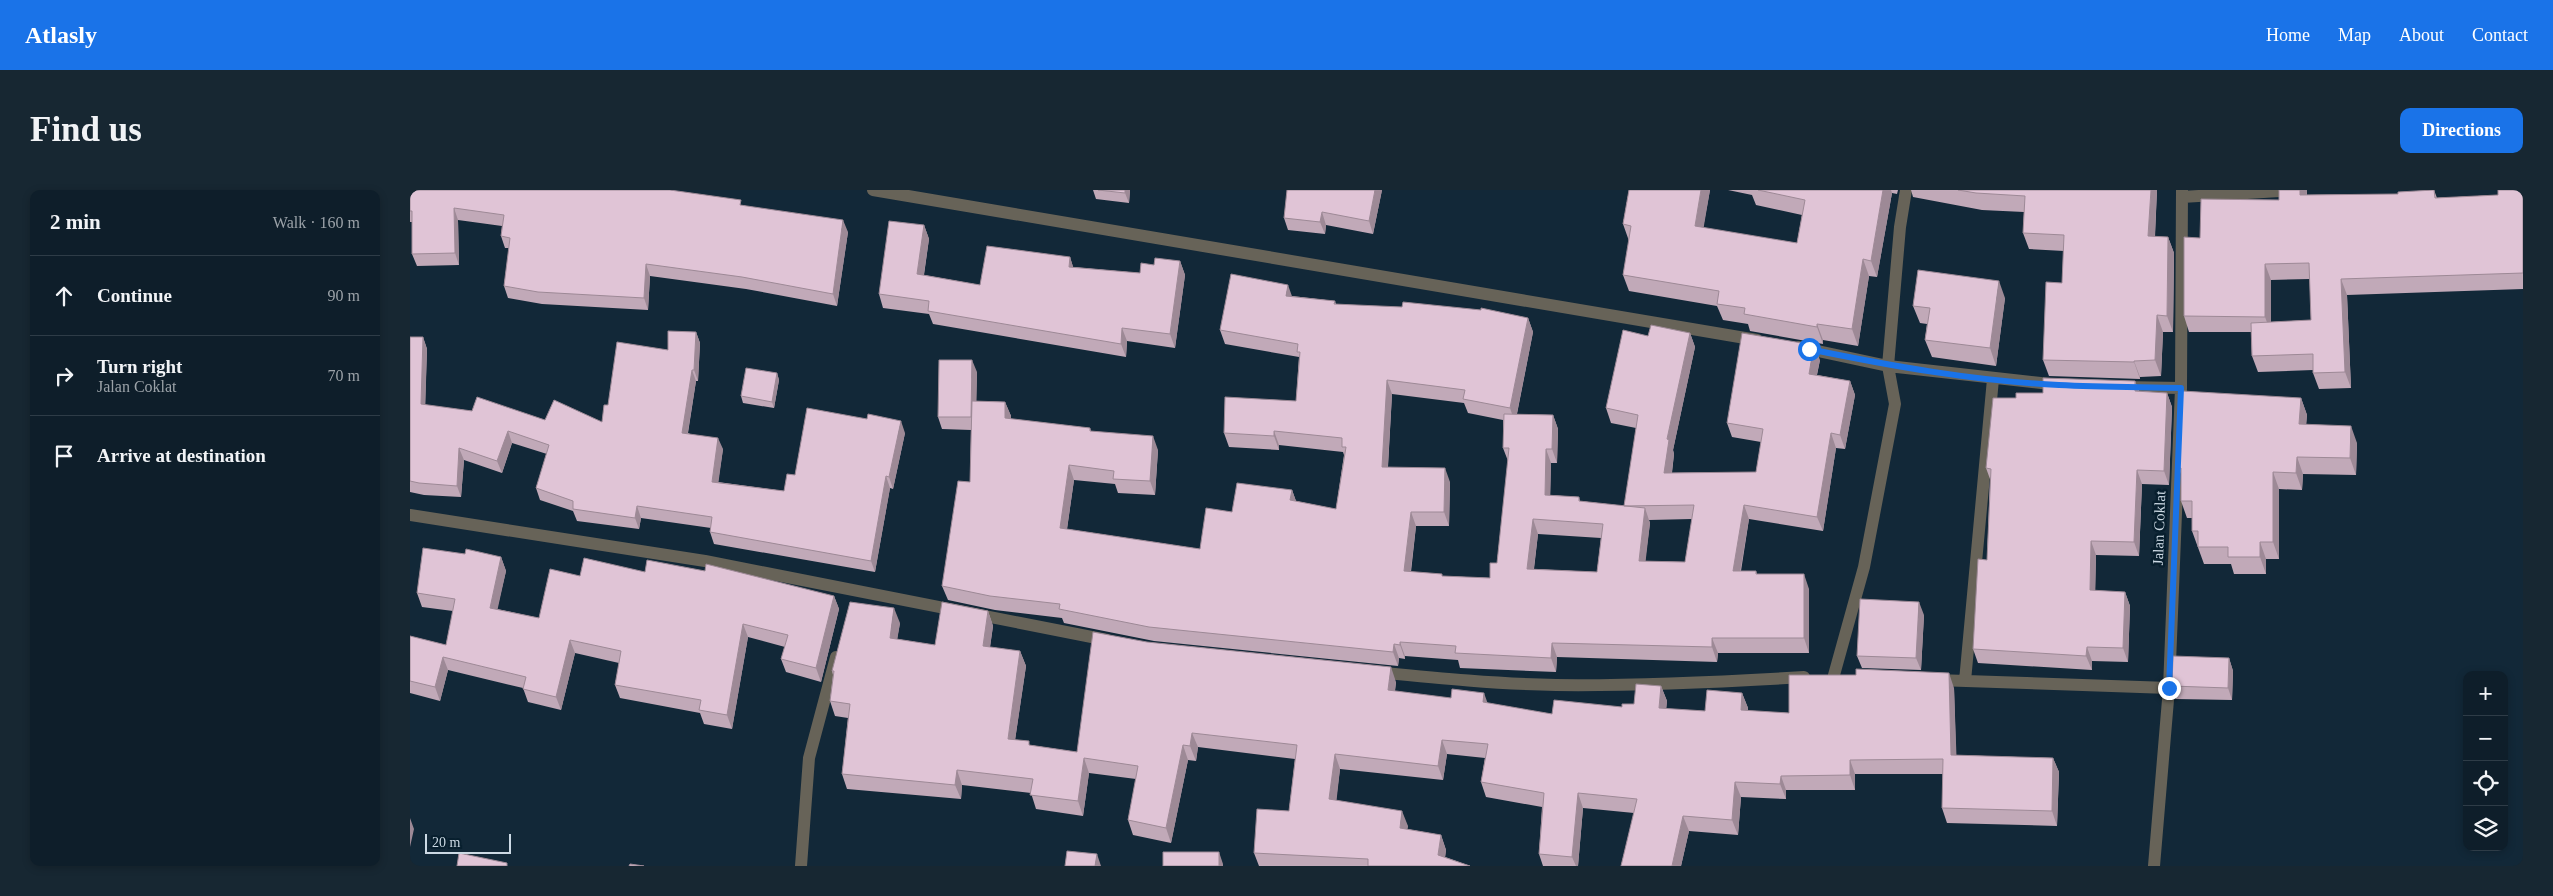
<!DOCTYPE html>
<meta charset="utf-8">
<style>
:root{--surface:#0e1e2a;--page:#172732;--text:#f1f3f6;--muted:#9ba2a8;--line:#2e3c47;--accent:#1a73e8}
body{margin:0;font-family:"Times New Roman",serif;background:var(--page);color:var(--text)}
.controls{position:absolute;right:15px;bottom:15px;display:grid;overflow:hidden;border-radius:10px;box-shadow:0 2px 8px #0003}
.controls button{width:45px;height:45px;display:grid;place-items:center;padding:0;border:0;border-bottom:1px solid var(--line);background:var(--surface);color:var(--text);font:25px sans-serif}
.scale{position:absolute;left:15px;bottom:12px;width:86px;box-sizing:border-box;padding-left:5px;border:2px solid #ccd9e4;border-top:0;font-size:14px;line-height:18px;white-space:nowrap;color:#ccd9e4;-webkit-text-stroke:4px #081f2e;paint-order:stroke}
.stop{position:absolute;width:15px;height:15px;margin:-11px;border:4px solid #1a73e8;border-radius:50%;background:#fff}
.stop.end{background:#1a73e8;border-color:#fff;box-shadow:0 1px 5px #0008}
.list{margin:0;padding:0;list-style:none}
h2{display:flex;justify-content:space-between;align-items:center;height:65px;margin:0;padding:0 20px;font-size:21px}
h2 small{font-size:16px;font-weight:400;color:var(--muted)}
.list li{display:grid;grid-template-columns:32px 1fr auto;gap:15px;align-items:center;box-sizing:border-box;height:80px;padding:0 20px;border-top:1px solid var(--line)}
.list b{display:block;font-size:19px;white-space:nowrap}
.list p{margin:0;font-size:16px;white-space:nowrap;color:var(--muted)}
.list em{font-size:16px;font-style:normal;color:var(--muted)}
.icon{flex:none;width:28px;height:28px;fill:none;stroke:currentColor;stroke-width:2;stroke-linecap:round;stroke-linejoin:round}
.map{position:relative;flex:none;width:2113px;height:676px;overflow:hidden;border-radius:10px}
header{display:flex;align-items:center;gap:30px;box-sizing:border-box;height:70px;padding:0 25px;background:var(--accent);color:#fff}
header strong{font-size:24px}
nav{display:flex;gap:28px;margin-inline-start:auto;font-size:18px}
.intro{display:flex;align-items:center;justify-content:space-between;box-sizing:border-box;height:120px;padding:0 30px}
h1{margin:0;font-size:35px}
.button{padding:12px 22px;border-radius:10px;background:var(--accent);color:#fff;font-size:18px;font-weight:700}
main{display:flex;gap:30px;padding:0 30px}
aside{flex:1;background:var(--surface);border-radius:10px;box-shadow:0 2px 8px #0003}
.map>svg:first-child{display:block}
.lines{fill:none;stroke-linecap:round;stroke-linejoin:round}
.street{stroke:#676358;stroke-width:12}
.wall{fill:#c1a9b8;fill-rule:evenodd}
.shaded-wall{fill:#9d8996}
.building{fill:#e0c4d6;stroke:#9d8996;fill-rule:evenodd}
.route{stroke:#1a73e8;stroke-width:6}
.labels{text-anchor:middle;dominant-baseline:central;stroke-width:5;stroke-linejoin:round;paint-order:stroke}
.street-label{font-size:15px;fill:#ccd9e4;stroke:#081f2e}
</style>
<header>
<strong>Atlasly</strong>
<nav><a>Home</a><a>Map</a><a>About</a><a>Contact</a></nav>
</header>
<div class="intro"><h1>Find us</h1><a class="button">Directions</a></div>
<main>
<aside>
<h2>2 min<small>Walk · 160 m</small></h2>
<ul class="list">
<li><svg class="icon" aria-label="ahead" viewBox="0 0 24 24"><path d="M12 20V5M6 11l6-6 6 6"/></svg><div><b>Continue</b></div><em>90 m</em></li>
<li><svg class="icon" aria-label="right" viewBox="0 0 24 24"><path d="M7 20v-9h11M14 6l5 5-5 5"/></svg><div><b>Turn right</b><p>Jalan Coklat</p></div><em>70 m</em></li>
<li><svg class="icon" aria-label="arrive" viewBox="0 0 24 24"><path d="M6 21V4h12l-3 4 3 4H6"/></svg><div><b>Arrive at destination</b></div></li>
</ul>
</aside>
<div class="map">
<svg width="2113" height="676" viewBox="0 0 2113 676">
<rect width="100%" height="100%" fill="#122838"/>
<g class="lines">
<path class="street" d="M463,0L1347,150
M1772,7L1887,0
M1389,157L1478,176L1649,195
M1711,197L1771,198
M0,325L295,371L697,450
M967,482C1027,488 1086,494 1146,495C1229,496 1311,492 1394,487
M1424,485L1454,377L1485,214L1478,176L1490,37L1496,0
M1526,490L1759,498
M1555,491L1583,189
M391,676L399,568L426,467
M1744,676L1759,498L1771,198L1772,0"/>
</g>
<path class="wall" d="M0,0L332,15L438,42L427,116L336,99L240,86L238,120L132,114L98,108L94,96L99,58H95L91,46L92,36L48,30L49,75L7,76L2,64V32H0Z
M683,0H720L719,13L686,9Z
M972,0L963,44L916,35L915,44L878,40L874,28Z
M1219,0H1300L1293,38L1387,53L1392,25L1346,15L1342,5L1318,0H1488L1487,4L1482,3L1467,87L1459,86L1448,156L1413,150V154L1340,141L1338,134L1313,130L1307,116L1219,101L1213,85L1219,51L1213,34Z
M1501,0H1747L1745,47H1758L1764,63L1763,142H1753L1751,186L1730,187V189L1639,186L1633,170L1652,93L1654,61L1619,59L1613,43L1614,22L1572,20L1503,7Z
M1869,0H1897V5L1988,4L2024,0L2027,8L2088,5L2113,0V99L1937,105L1941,198L1909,199L1903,183V180L1848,182L1842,166L1841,142H1779L1774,126L1790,48L1869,10ZM1900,89L1901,130L1861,132V90Z
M514,35L519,49L514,85L570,95L660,67L663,77L730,83L744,75L770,71L775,85L765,158L717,151L716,167L523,134L519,124L473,118L469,104Z
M882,106L925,111L926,114L1118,128L1123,142L1107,224L1143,225L1148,239L1147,273H1141L1140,305L1169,307L1170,311L1215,316L1226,238L1201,233L1196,218L1238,146L1280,143L1285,157L1263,260L1264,264L1262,283L1346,282L1351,252L1322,247L1317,233L1410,170L1407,185L1440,191L1445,205L1435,259L1426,258L1413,341L1339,329L1331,381H1346L1347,384L1399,399V463H1308L1307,472L1147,467L1146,482L1050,478L1048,470L995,466V469L989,468L988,476L744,451L654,433L652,428L585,420L538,410L532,396L560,292L561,240L532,239L528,227L567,182L566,211L595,212L601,226V229L680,238L681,241L748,260L745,305L708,303L705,294L664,290L657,339L790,359L822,322L882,300L886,311L926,319L934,265L933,262L869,255V260L819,257L814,243L886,211L889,167L815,154L810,140ZM982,204L1054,213L1058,223L1093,230V258L1098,271L1087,373L1080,388L1032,386L1001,382L1006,336H1039L1040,292L978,277ZM1282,329L1275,372L1235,371L1240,333L1239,330ZM1128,344L1191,348L1187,382L1124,379Z
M1595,108L1586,176L1522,167L1515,150L1517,134L1510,133L1503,116Z
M286,142L290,153L288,191H286L278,243L313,259L308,292L374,301L385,285L495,243L483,299L480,298L465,382L304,354L300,342L301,338L231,328L229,339L167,331L163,321L130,310L126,298L137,264L102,253L92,283L54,270L51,307L14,305L0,302V147H13L17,159L15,215L135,230L192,232L198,215L258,160Z
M367,183L369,190L364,218L333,213L331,206Z
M1725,191L1729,201L1757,203L1762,217L1759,295L1732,294L1729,366L1686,365L1685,401L1715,402L1720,416L1718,472L1682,471V480L1568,473L1563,459L1577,370L1580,289L1576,278L1606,208L1633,203Z
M1891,208L1897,225L1896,234L1947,253L1946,285L1893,284L1892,300L1869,299V369H1856V384H1824L1821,374H1794L1782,341V328H1777L1771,311V284L1769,278Z
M55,364L91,367L96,381L87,419L129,428L170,386L235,382L424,406L429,419L411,492L376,482L371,469L375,457L338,447L322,539L294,534L290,523L210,508L205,495L209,473L165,463L151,520L118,512L113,498L38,480L30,511L0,503V446L36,455L43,421L12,417L7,403Z
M578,421L583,436L580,457L610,461L616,476L605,550L620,555L667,562L737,452L986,492L985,501L1078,513L1142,524L1212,517L1224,514L1251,496L1257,511L1256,519L1295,521L1332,503L1338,518V521L1379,523L1544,498L1546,565L1643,568L1649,582L1647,636L1537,633L1532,618L1533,584H1445V600H1376V609L1331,607L1328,645L1279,641L1271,676H1211L1224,623L1173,618L1168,676H1133L1129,664L1132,617L1076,607L1071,592L1075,568L1037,564L1033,590L930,579L926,610L998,636L997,639L1031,645L1036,660L1035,667L1060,676H849L844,663L879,621L885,569L788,557L786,571L778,570L761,653L723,645L718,630L726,589L679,583L673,626L626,619L621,603L552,595L551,609L437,599L432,584L438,528L425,526L420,511L423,485L422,481L490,433L487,449L525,455Z
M1514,425L1511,480L1452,478L1447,466Z
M1819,468L1823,481L1822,510L1766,509L1762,496Z"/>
<path class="shaded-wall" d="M715,0H720L719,13L715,3Z
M965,0H972L963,44L959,31Z
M1291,0H1300L1291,53L1285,36Z
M1473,0H1481L1482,3L1467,87L1461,71Z
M1741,0H1747L1744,63L1738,46Z
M1890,0H1897L1896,21L1890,5Z
M44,18L48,30L49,75L45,63Z
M912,22L916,35L915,44L910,32Z
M433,30L438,42L427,116L423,104Z
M514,35L519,49L512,97L507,84Z
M1758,47L1764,63L1763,142L1757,126Z
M660,67L664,80L659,77Z
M1453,69L1459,86L1448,156L1442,139Z
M770,71L775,85L765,158L760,144Z
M236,74L240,86L238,120L234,108Z
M1855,74L1861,90V143L1855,127Z
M1931,89L1937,105L1941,198L1935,182Z
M1589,91L1595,108L1586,176L1580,158Z
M878,95L883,109L876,106Z
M1747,125L1753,142L1751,186L1745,170Z
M1118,128L1123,142L1105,233L1100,218Z
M1407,134L1413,150V154L1407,137Z
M712,138L717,151L716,167L711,154Z
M286,142L290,153L288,191L284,180Z
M1280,143L1285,157L1263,260L1264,264L1260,297L1254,283L1257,249Z
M13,147L17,159L15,226L11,214Z
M1404,155L1410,170L1404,198L1399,184Z
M562,170L567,182L566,240L561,227Z
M1724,171L1730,187V189L1724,172Z
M282,180L286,191L276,254L272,243Z
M367,183L369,190L364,218L362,212Z
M977,190L982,204L977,291L972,277Z
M1440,191L1445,205L1435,259L1430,245Z
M1725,191L1730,205L1725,201Z
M1757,203L1762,217L1759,295L1754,281Z
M1891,208L1897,225L1895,251L1889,234Z
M595,212L601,226L600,242L595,228Z
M1143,225L1148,239L1147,273L1142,259Z
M491,231L495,243L483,299L479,287Z
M1941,236L1947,253L1946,285L1940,268Z
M98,241L102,253L92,283L87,271Z
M864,241L869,255V260L864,246Z
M1421,243L1426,258L1413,341L1407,327Z
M743,246L748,260L745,305L740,291Z
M308,248L313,259L307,303L302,292Z
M49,258L54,270L51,307L47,296Z
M1136,259L1141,273L1140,319L1135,305Z
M1887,267L1893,284L1892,300L1886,283Z
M659,275L664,290L655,353L650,338Z
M1035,278L1040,292L1039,336L1034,322Z
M1727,280L1732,294L1729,366L1724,352Z
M1863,282L1869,299V369L1863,352Z
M476,286L480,298L465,382L461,371Z
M882,300L887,314L880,310Z
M1334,315L1339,329L1328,395L1323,381Z
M227,316L231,328L229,339L225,328Z
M1235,318L1240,333L1234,385L1229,371Z
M1001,322L1006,336L999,395L994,381Z
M1123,329L1128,344L1122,393L1117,379Z
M1681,351L1686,365L1685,414L1680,400Z
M1850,352L1856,369V384L1850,367Z
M91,367L96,381L85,431L80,418Z
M1394,384L1399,399V463L1394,448Z
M1715,402L1720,416L1718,472L1713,458Z
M424,406L429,419L411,492L406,478Z
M1509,412L1514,425L1511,480L1506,468Z
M484,418L490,433L485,463L480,448Z
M578,421L583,436L578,471L573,456Z
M333,434L338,447L322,539L317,525Z
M1302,448L1308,463L1307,472L1302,457Z
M160,450L165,463L151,520L146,507Z
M990,452L995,466V469L990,455Z
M1142,453L1147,467L1146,482L1141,468Z
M984,454L989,468L988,476L983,462Z
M1677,457L1682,471V480L1676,466Z
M610,461L616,476L603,564L598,549Z
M33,467L38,480L30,511L25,497Z
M1819,468L1823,481L1822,510L1818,498Z
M981,477L986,492L983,515L978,500Z
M1539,483L1544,498L1547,580L1541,565Z
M1251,496L1257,511L1255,533L1249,518Z
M1074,503L1079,517L1073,512Z
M1332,503L1338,518L1336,535L1331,520Z
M782,543L788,557L786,571L780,556Z
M1032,550L1037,564L1033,590L1028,576Z
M773,555L778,570L761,653L756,638Z
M925,564L930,579L925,624L919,609Z
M674,568L679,583L673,626L668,611Z
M1643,568L1649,582L1647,636L1642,621Z
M1440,570L1445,584V600L1440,585Z
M547,580L552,595L551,609L545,595Z
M1371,586L1376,600V609L1370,594Z
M1325,592L1331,607L1328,645L1322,630Z
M1168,603L1173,618L1168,676H1166L1162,667Z
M992,621L998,636L995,653L990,638Z
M1273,626L1279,641L1271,676H1262Z
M0,628L4,639L0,657Z
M1031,645L1036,660L1034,676L1028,665Z
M809,662L813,674V676H809Z
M687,664L691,676H685Z"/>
<path class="building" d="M0,0H260L331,10L330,15L433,30L423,104L332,87L236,74L234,108L128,102L94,96L100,48L91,46L94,25L44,18L45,63L2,64V21H0Z
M688,0H715V3Z
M877,0H965L959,31L912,22L910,32L874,28Z
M1219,0H1291L1285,36L1387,53L1395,10L1348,0H1473L1461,71L1453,69L1442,139L1407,134V137L1334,124L1335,118L1307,114L1309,101L1213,85L1221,36L1213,34Z
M1548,0H1741L1738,46L1758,47L1757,126L1747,125L1745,170L1724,171V172L1633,170L1636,92L1652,93L1654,45L1613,43L1615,6L1566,3Z
M1869,0H1890V5L1988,4V2L2024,0L2025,8L2088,5V0H2113V83L1931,89L1935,182L1903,183V164L1842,166L1841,133L1901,130L1899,73L1855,74V127L1774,126V47L1790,48L1791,9L1869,10Z
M479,31L514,35L507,84L570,95L577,56L660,67L659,77L730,83L731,73L744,75L745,68L770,71L760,144L712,138L711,154L518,121L519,111L469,104Z
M1508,80L1589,91L1580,158L1515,150L1520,118L1503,116Z
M821,84L878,95L876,106L925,111L924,114L992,117L993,112L1071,120V118L1118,128L1100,218L1053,209L1055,200L977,190L972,277L1035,278L1034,322H1001L994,381L1032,384V386L1080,388V373H1087L1099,258H1093L1094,224L1143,225L1142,259H1136L1135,305L1169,307V311L1235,318L1229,371L1275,372L1284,315L1214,316L1228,225L1196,218L1213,140L1238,146L1241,135L1280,143L1257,249L1259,250L1254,283L1346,282L1353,239L1317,233L1332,143L1404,155L1399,184L1440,191L1430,245L1421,243L1407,327L1334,315L1323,381H1346V384H1394V448H1302V457L1142,453L1141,468L1045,463L1046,456L990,452V455L984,454L983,462L739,437L649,419L650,414L580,406L532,396L548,291L560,292L562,211L595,212V228L680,238V241L743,246L740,291L703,289L704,281L659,275L650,338L790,359L796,318L822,322L827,293L882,300L880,310L926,319L936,257H932V248L864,241V246L814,243L815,207L886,211L890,162H887L888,154L810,140ZM1123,329L1193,334L1187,382L1117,379Z
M258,141L286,142L284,180H282L272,243L308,248L302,292L374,301L377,284L385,285L397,218L457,229L458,224L491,231L479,287L476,286L461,371L300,342L302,327L227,316L225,328L163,319V311L126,298L139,255L98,241L87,271L49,258L47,296L9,293L0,291V147H13L11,214L62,221L67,207L135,230L144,210L192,232L194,215H198L207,152L258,160Z
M529,170H562L561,227H528Z
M336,178L367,183L362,212L331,206Z
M1633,188L1725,191V201L1757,203L1754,281L1727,280L1724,352L1681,351L1680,400L1715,402L1713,458L1677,457L1676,466L1563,459L1568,369L1577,370L1581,279L1576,278L1583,208H1606V203H1633Z
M1772,201L1891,208L1889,234L1941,236L1940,268L1887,267L1886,283L1863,282V352H1850V367H1818V357H1788V341H1782V311H1771V278H1769Z
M13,358L55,364L56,359L91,367L80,418L129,428L140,379L170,386L174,368L235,382L237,370L295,381L296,374L424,406L406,478L371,469L378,445L333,434L317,525L289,520L291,510L205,495L211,461L160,450L146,507L113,499L116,487L33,467L25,497L0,491V446L36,455L45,409L7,403Z
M1450,409L1509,412L1506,468L1447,466Z
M440,412L484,418L480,448L525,455L532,412L578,421L573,456L610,461L598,549L619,551V555L667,562L683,442L737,452L981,477L978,500L1041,508L1042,499L1074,503L1073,512L1142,524L1144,510L1212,517V514H1224L1226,494L1251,496L1249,518L1295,521L1297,500L1332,503L1331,520L1379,523V485H1446V479L1539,483L1541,565L1643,568L1642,621L1532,618L1533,569L1440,570V585L1371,586L1370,594L1325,592L1322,630L1273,626L1262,676H1211L1227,609L1168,603L1162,667L1129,664L1134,603L1071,592L1078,554L1032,550L1028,576L925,564L919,609L992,621L990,638L1031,645L1028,665L1060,676H958V669L844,663L847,619L879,621L887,555L782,543L780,556L773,555L756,638L718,630L728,576L674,568L668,611L620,605L623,589L547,580L545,595L432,584L440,514L420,511L424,481H422Z
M1763,466L1819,468L1818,498L1762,496Z
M657,661L687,664L685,676H655Z
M753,662H809V676H753Z
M49,663L97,673V676H47Z
M220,674L234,676H219Z"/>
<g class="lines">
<path class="route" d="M1399,159C1481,176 1565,191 1649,195C1689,197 1730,197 1771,198L1759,498"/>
</g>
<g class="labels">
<g class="street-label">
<text transform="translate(1749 338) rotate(-88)">Jalan Coklat</text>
</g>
</g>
</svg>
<div class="controls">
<button>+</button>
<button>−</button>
<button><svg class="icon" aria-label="locate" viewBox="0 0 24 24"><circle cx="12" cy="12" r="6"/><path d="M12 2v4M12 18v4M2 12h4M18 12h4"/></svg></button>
<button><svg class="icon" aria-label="layers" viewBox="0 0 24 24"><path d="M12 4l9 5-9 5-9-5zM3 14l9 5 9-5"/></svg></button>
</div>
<div class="scale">20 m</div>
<div class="stop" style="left:1399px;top:159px"></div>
<div class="stop end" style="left:1759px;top:498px"></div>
</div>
</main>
